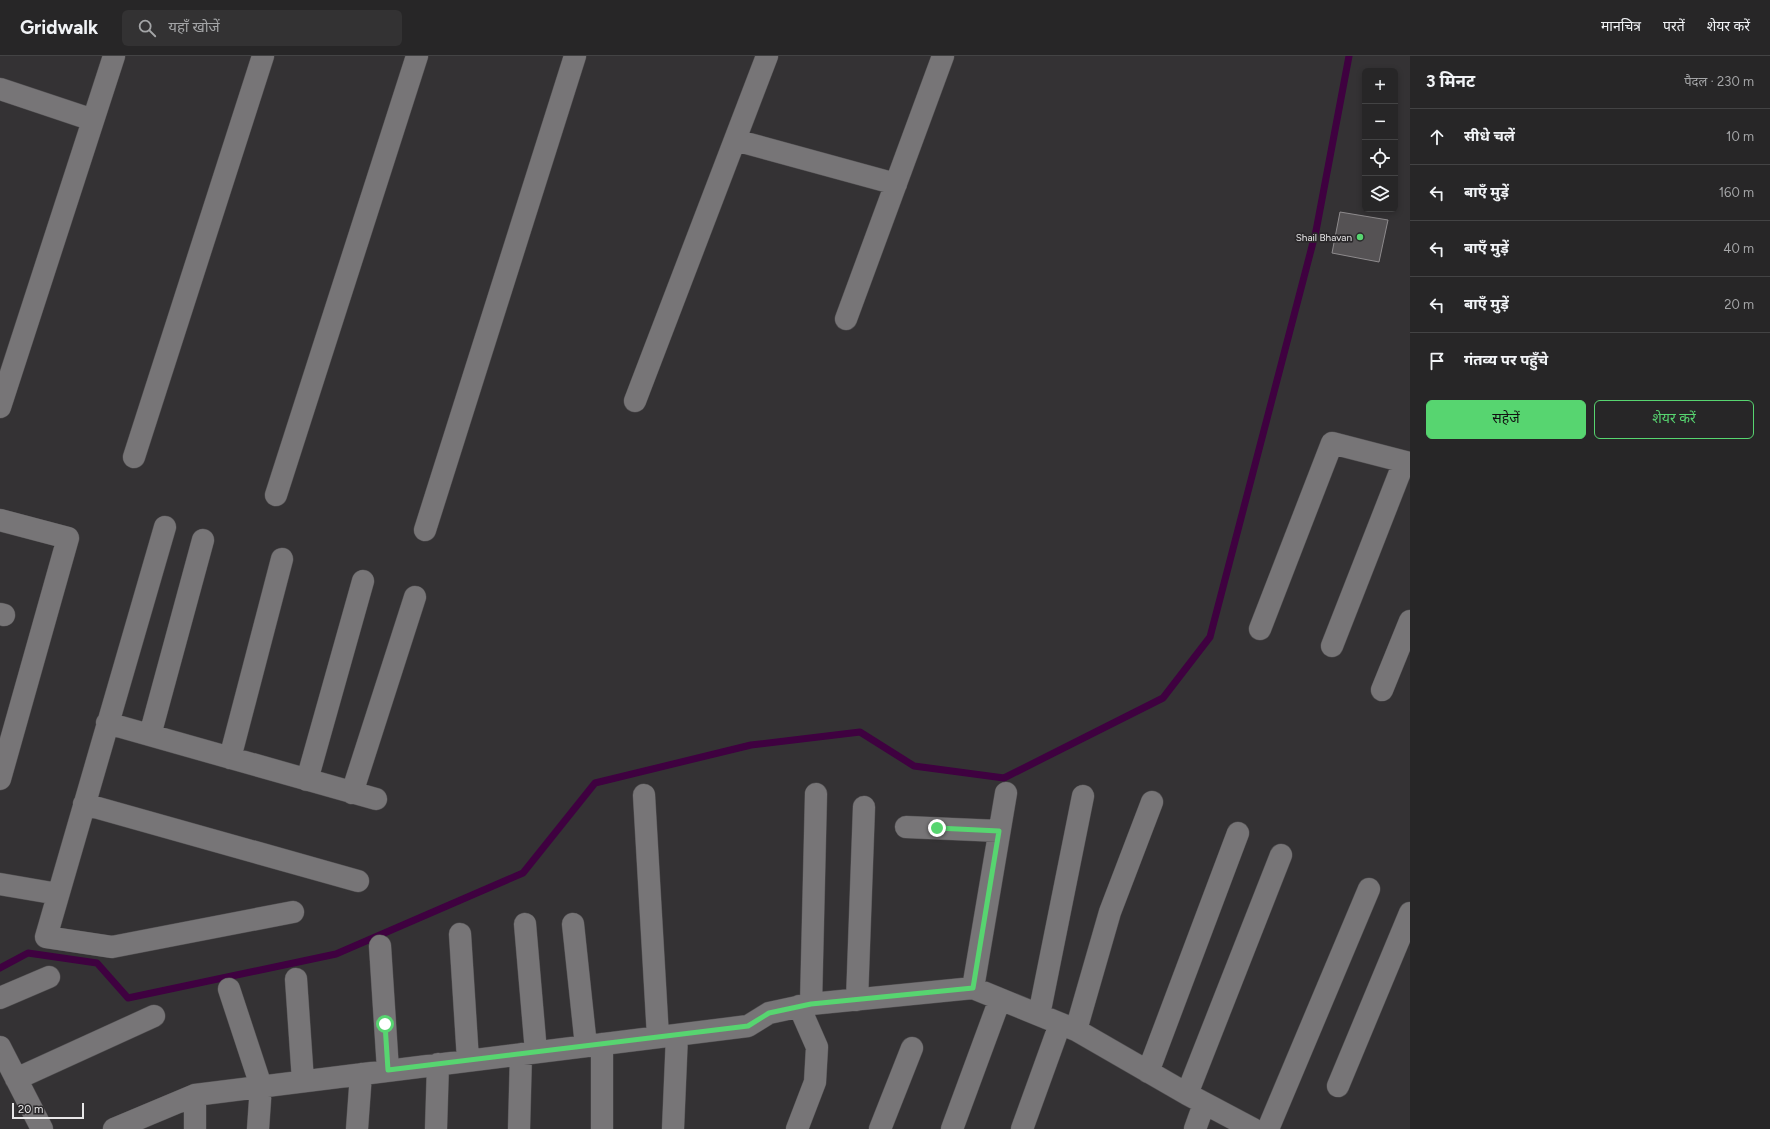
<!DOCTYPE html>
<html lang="hi">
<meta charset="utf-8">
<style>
:root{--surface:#272627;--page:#333233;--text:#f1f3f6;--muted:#a4a5a7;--line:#434344;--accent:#57d570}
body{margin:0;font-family:Figtree,"Noto Sans Devanagari",sans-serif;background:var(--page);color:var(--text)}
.controls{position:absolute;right:12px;top:12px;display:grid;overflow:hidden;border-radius:6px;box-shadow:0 2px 6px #0003}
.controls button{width:36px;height:36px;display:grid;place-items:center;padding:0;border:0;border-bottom:1px solid var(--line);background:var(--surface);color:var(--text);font:20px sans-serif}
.scale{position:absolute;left:12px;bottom:10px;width:72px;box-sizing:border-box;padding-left:4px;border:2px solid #e8e7e8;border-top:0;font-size:11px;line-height:14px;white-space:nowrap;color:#e8e7e8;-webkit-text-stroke:3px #2a282a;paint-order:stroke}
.stop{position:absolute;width:12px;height:12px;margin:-9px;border:3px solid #57d570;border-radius:50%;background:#fff}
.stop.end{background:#57d570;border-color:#fff;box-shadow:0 1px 4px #0008}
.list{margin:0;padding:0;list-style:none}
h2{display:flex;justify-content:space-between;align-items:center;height:52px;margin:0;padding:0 16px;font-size:17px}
h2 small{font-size:13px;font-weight:400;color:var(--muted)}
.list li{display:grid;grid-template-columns:26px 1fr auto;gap:12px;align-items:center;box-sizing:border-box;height:56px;padding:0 16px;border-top:1px solid var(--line)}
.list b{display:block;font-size:15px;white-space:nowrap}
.list em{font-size:13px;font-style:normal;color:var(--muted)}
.actions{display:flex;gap:8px;padding:12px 16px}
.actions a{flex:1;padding:9px 0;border:1px solid var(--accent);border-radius:6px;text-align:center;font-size:14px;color:var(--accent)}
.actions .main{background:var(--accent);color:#111}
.icon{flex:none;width:22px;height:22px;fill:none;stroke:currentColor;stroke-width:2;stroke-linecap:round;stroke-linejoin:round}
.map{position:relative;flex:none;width:1410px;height:1073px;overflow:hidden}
header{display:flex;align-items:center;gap:24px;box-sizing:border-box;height:56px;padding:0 20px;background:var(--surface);border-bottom:1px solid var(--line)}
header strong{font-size:19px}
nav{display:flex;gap:22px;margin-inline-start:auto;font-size:14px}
.search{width:280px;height:36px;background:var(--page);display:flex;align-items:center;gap:10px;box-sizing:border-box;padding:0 14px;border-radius:6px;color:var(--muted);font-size:15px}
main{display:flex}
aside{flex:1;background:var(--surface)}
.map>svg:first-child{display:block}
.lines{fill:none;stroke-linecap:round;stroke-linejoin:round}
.stream{stroke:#3f0140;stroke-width:7}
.building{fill:#555254;stroke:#8e8b8d}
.street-casing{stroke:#514f51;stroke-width:23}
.street{stroke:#777577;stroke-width:22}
.route{stroke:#57d570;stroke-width:5}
.poi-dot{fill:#57d570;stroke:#2a282a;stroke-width:1.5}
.labels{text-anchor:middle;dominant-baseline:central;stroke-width:3.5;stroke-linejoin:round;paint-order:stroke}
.poi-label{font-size:10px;fill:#e8e7e8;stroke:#2a282a;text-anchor:end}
</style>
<header>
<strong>Gridwalk</strong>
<div class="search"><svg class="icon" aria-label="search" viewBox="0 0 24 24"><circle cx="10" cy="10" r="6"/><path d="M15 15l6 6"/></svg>यहाँ खोजें</div>
<nav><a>मानचित्र</a><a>परतें</a><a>शेयर करें</a></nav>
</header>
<main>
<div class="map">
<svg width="1410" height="1073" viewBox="0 0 1410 1073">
<rect width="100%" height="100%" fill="#343234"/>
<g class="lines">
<path class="stream" d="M0,912L28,897L97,907L128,942L336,898L523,817L595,727L751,689L860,676L914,710L1004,722L1163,642L1210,581L1316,175L1349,0"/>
</g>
<path class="building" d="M1340,156L1388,164L1379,206L1332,197Z"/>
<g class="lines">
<g class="street-casing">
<path id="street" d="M0,33L93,64
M735,84L896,128
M846,263L943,0
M635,345L767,0
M0,351L114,0
M134,401L263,0
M276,439L417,0
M0,464L68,482L0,723
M165,471L46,881L112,891L293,856
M425,474L575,0
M0,558L4,559
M1260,573L1332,387L1410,407
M1332,590L1404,406
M1382,634L1410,565
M107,667L376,743
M150,679L203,484
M230,702L282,503
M307,724L363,525
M352,737L415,541
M644,739L658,981
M84,748L358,825
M906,771L999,775
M0,828L58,838
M525,868L536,996
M573,868L586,990
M460,878L468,1004
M380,890L388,1014
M296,923L303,1025
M973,932L1006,737
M229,933L261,1030L258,1073
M0,942L49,921
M857,944L864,751
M811,948L816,738
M1039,959L1083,740
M1076,974L1110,856L1152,746
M0,991L42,1073
M1148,1016L1238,777
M16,1023L154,960
M1338,1030L1410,857
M1187,1038L1281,799
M114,1073L195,1039L748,970L769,957L811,948L973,932L1076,974L1187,1038L1253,1073
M195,1073V1039
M357,1073L361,1018
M436,1073L438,1008
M519,1073L521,998
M602,1073V988
M673,1073L677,979
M797,1073L815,1026L817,991L799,950
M880,1073L912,992
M952,1073L1000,943
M1022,1073L1060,968
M1195,1073L1204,1048
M1268,1073L1369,833"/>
</g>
<use href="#street" class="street"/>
</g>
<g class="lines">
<path class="route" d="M385,968L388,1014L748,970L769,957L811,948L973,932L999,775L937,772"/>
</g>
<circle class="poi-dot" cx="1360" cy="181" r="4"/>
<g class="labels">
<g class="poi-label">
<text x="1352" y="181">Shail Bhavan</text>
</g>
</g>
</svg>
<div class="controls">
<button>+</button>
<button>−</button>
<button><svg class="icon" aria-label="locate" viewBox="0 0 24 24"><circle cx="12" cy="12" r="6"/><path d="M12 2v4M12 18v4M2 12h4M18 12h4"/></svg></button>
<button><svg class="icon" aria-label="layers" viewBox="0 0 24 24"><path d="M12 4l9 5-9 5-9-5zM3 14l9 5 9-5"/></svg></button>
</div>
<div class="scale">20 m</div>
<div class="stop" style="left:385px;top:968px"></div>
<div class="stop end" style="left:937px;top:772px"></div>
</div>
<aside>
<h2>3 मिनट<small>पैदल · 230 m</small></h2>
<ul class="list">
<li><svg class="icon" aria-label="ahead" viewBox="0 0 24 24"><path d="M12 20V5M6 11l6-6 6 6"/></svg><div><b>सीधे चलें</b></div><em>10 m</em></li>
<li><svg class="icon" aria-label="left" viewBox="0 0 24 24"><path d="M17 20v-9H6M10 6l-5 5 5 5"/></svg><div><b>बाएँ मुड़ें</b></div><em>160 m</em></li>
<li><svg class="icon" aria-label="left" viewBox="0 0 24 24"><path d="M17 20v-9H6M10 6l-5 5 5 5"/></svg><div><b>बाएँ मुड़ें</b></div><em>40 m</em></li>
<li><svg class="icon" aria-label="left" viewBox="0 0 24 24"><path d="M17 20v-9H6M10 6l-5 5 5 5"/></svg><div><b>बाएँ मुड़ें</b></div><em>20 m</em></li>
<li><svg class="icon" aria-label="arrive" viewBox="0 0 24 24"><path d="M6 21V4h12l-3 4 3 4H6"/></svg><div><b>गंतव्य पर पहुँचे</b></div></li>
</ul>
<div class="actions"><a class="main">सहेजें</a><a>शेयर करें</a></div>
</aside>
</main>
